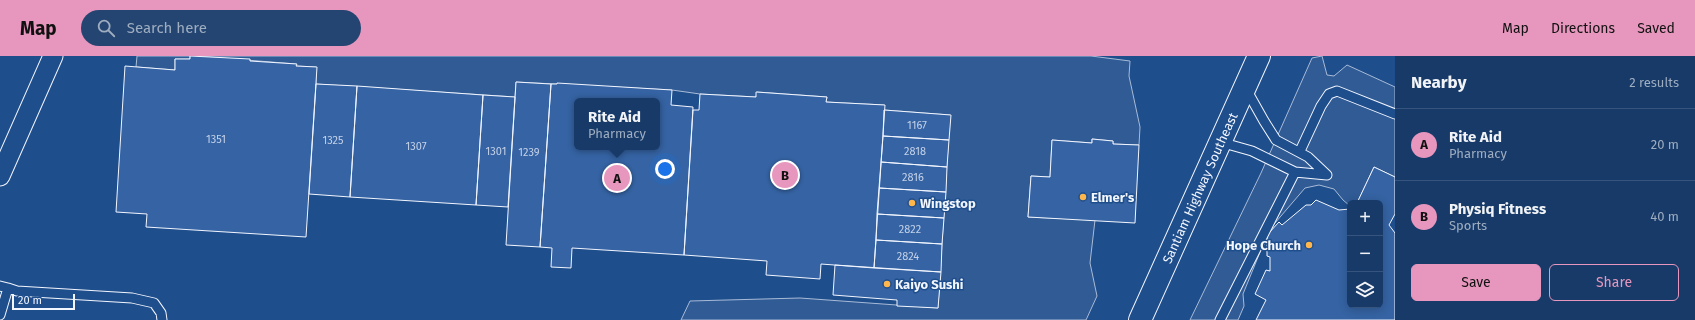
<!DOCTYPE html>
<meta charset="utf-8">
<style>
:root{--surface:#173a69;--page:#244571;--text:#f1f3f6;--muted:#9eadc0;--line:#36547d;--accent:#e797bd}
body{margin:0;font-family:"Fira Sans",sans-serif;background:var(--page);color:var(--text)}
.controls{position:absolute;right:12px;bottom:12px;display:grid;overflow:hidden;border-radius:6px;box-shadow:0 2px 10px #0003}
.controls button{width:36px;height:36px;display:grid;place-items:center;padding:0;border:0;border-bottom:1px solid var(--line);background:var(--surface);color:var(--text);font:20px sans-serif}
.scale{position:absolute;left:12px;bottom:10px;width:63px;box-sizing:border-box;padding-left:4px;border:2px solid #f2f6ff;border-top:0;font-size:11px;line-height:14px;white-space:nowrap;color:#f2f6ff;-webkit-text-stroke:3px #1f4e8c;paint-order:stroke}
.you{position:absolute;left:665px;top:113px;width:14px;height:14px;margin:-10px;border:3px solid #fff;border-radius:50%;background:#1a73e8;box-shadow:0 0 0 6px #1a73e833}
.badge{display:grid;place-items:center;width:26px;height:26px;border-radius:50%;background:var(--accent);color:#111;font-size:13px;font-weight:700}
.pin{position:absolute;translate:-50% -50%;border:2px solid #fff;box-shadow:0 1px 4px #0006}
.popup{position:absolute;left:574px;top:42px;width:86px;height:52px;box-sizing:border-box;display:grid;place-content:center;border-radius:6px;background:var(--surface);filter:drop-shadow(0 1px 3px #0005);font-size:13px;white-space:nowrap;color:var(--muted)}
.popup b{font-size:15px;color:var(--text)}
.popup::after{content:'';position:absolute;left:50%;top:100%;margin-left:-8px;border:8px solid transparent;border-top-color:var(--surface)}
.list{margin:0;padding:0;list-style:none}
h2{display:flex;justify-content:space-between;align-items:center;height:52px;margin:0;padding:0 16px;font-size:17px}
h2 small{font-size:13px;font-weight:400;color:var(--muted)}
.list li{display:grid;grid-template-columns:26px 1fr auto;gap:12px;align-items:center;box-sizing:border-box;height:72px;padding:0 16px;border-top:1px solid var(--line)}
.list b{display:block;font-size:15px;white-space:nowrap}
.list p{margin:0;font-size:13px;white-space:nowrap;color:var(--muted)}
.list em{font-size:13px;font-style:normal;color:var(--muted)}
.actions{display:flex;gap:8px;padding:12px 16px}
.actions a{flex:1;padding:9px 0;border:1px solid var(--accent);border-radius:6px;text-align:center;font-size:14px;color:var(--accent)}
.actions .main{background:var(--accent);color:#111}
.icon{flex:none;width:22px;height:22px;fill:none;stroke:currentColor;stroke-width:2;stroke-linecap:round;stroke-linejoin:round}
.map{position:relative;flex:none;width:1395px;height:264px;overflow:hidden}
header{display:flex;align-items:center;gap:24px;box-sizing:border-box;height:56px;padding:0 20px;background:var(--accent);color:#111}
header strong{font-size:19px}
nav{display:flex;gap:22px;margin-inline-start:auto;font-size:14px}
.search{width:280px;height:36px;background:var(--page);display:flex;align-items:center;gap:10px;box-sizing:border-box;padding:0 14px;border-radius:22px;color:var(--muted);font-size:15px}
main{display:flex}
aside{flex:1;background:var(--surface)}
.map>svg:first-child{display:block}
.built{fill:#305b95;stroke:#a8bbd7}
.building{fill:#3563a3;stroke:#f2f6ff;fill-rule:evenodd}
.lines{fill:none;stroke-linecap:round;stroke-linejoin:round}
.service-casing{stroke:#f2f6ff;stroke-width:11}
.minor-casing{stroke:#f2f6ff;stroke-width:21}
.primary-casing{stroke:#f2f6ff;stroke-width:24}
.service{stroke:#1f4e8c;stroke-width:9}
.minor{stroke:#1f4e8c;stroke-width:19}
.primary{stroke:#1f4e8c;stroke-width:22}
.poi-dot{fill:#ffb74d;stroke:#1f4e8c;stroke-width:1.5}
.labels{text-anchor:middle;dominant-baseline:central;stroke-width:3;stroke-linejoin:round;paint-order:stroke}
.number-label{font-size:11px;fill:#c3d1e8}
.street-label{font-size:13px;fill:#f2f6ff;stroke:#1f4e8c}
.poi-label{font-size:13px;font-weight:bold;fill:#f2f6ff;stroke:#1f4e8c;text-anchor:start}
</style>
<header>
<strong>Map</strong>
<div class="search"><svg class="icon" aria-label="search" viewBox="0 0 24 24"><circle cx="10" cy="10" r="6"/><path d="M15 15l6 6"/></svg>Search here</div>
<nav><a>Map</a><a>Directions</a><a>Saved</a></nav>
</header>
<main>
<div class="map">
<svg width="1395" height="264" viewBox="0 0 1395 264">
<rect width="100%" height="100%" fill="#1f4e8c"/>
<path class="built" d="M137,0H190V3H175V14L136,11Z
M196,0H1091L1130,5L1129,20L1140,71L1139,89L1113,88V85L1092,83V87L1052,84L1050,121L1031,120L1028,161L1095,164L1090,207L1097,240L1086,264H681L690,245L800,242L938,252L950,59L884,54V49L826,46L827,41L757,36L756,41L700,38L672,34L516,26L515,41L316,28V11L296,10V8Z
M1322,0L1327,19L1334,20L1347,9L1395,31V121L1374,111L1357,147H1350V150L1343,144L1334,133L1319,129L1305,132L1269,174L1243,238L1244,250L1238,264H1190L1261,117L1312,2Z"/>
<path class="building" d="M190,0L250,3V5L297,8L296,10L317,11L306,181L146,171L147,158L116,156L125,10L175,14V3H190Z
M516,26L551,28L540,191L506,189Z
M557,27L672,34L671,49L693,51L684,199L572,192L571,212L551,211L552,192L540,191L551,28H557ZM577,45H657V91H577Z
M316,28L357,30L350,141L309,138Z
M357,30L483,39L476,149L350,141Z
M756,36L827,41L826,46L885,49L874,212L821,208L820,223L766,219L767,205L684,199L693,54H699L700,38L756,41Z
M483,39L515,41L508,151L476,149Z
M884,54L951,59L949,84L883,80Z
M883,80L949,84L947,111L881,106Z
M1092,83L1113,85V88L1139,89L1135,167L1028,161L1031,120L1050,121L1052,84L1092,87Z
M881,106L947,111L946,136L879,132Z
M1374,111L1395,121V158L1389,169L1395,177V264H1256L1266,244L1255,238L1266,214L1270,215V201L1267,200V179L1279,166L1282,169L1306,149H1311L1316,144L1339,154L1350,153V249H1380V147H1357Z
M879,132L946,136L944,162L877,158Z
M877,158L944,162L942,188L876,184Z
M876,184L942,188L941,216L874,212Z
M835,209L941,216L938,252L897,250V244L833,239Z"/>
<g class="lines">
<g class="service-casing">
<path id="service" d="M1220,86L1252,95L1295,116L1327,119L1308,101L1276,84L1264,65L1246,33
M1300,95L1321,50L1329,38L1337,35L1395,58
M0,230L8,232L0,259
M8,232L17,235L132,242L154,247L161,257L162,264
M1220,264L1295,116"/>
</g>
<g class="minor-casing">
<path id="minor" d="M0,120L53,0"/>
</g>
<g class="primary-casing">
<g id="primary">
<path id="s1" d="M1140,264L1259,0"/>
</g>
</g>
<use href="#service" class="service"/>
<use href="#minor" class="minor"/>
<use href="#primary" class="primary"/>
</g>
<g class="poi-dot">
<circle cx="1083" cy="141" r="4"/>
<circle cx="912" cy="147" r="4"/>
<circle cx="1309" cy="189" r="4"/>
<circle cx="887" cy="228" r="4"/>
</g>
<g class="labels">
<g class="number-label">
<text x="917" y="69">1167</text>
<text x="216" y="83">1351</text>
<text x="333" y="84">1325</text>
<text x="416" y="90">1307</text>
<text x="496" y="95">1301</text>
<text x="915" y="95">2818</text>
<text x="529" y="96">1239</text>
<text x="913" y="121">2816</text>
<text x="910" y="173">2822</text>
<text x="908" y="200">2824</text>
</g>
<g class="street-label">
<text stroke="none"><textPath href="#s1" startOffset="145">Santiam Highway Southeast</textPath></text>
</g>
<g class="poi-label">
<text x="1091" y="141">Elmer's</text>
<text x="920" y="147">Wingstop</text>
<text x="1301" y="189" text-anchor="end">Hope Church</text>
<text x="895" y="228">Kaiyo Sushi</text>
</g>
</g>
</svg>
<div class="controls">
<button>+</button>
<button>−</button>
<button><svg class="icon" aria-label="layers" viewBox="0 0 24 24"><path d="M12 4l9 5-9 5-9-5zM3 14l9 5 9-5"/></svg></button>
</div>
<div class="scale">20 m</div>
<div class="you"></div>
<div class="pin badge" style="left:617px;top:122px">A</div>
<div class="popup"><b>Rite Aid</b>Pharmacy</div>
<div class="pin badge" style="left:785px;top:119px">B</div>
</div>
<aside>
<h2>Nearby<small>2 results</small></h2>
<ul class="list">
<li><span class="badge">A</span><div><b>Rite Aid</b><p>Pharmacy</p></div><em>20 m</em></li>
<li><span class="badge">B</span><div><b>Physiq Fitness</b><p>Sports</p></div><em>40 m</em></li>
</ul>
<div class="actions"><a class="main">Save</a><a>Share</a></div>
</aside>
</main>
